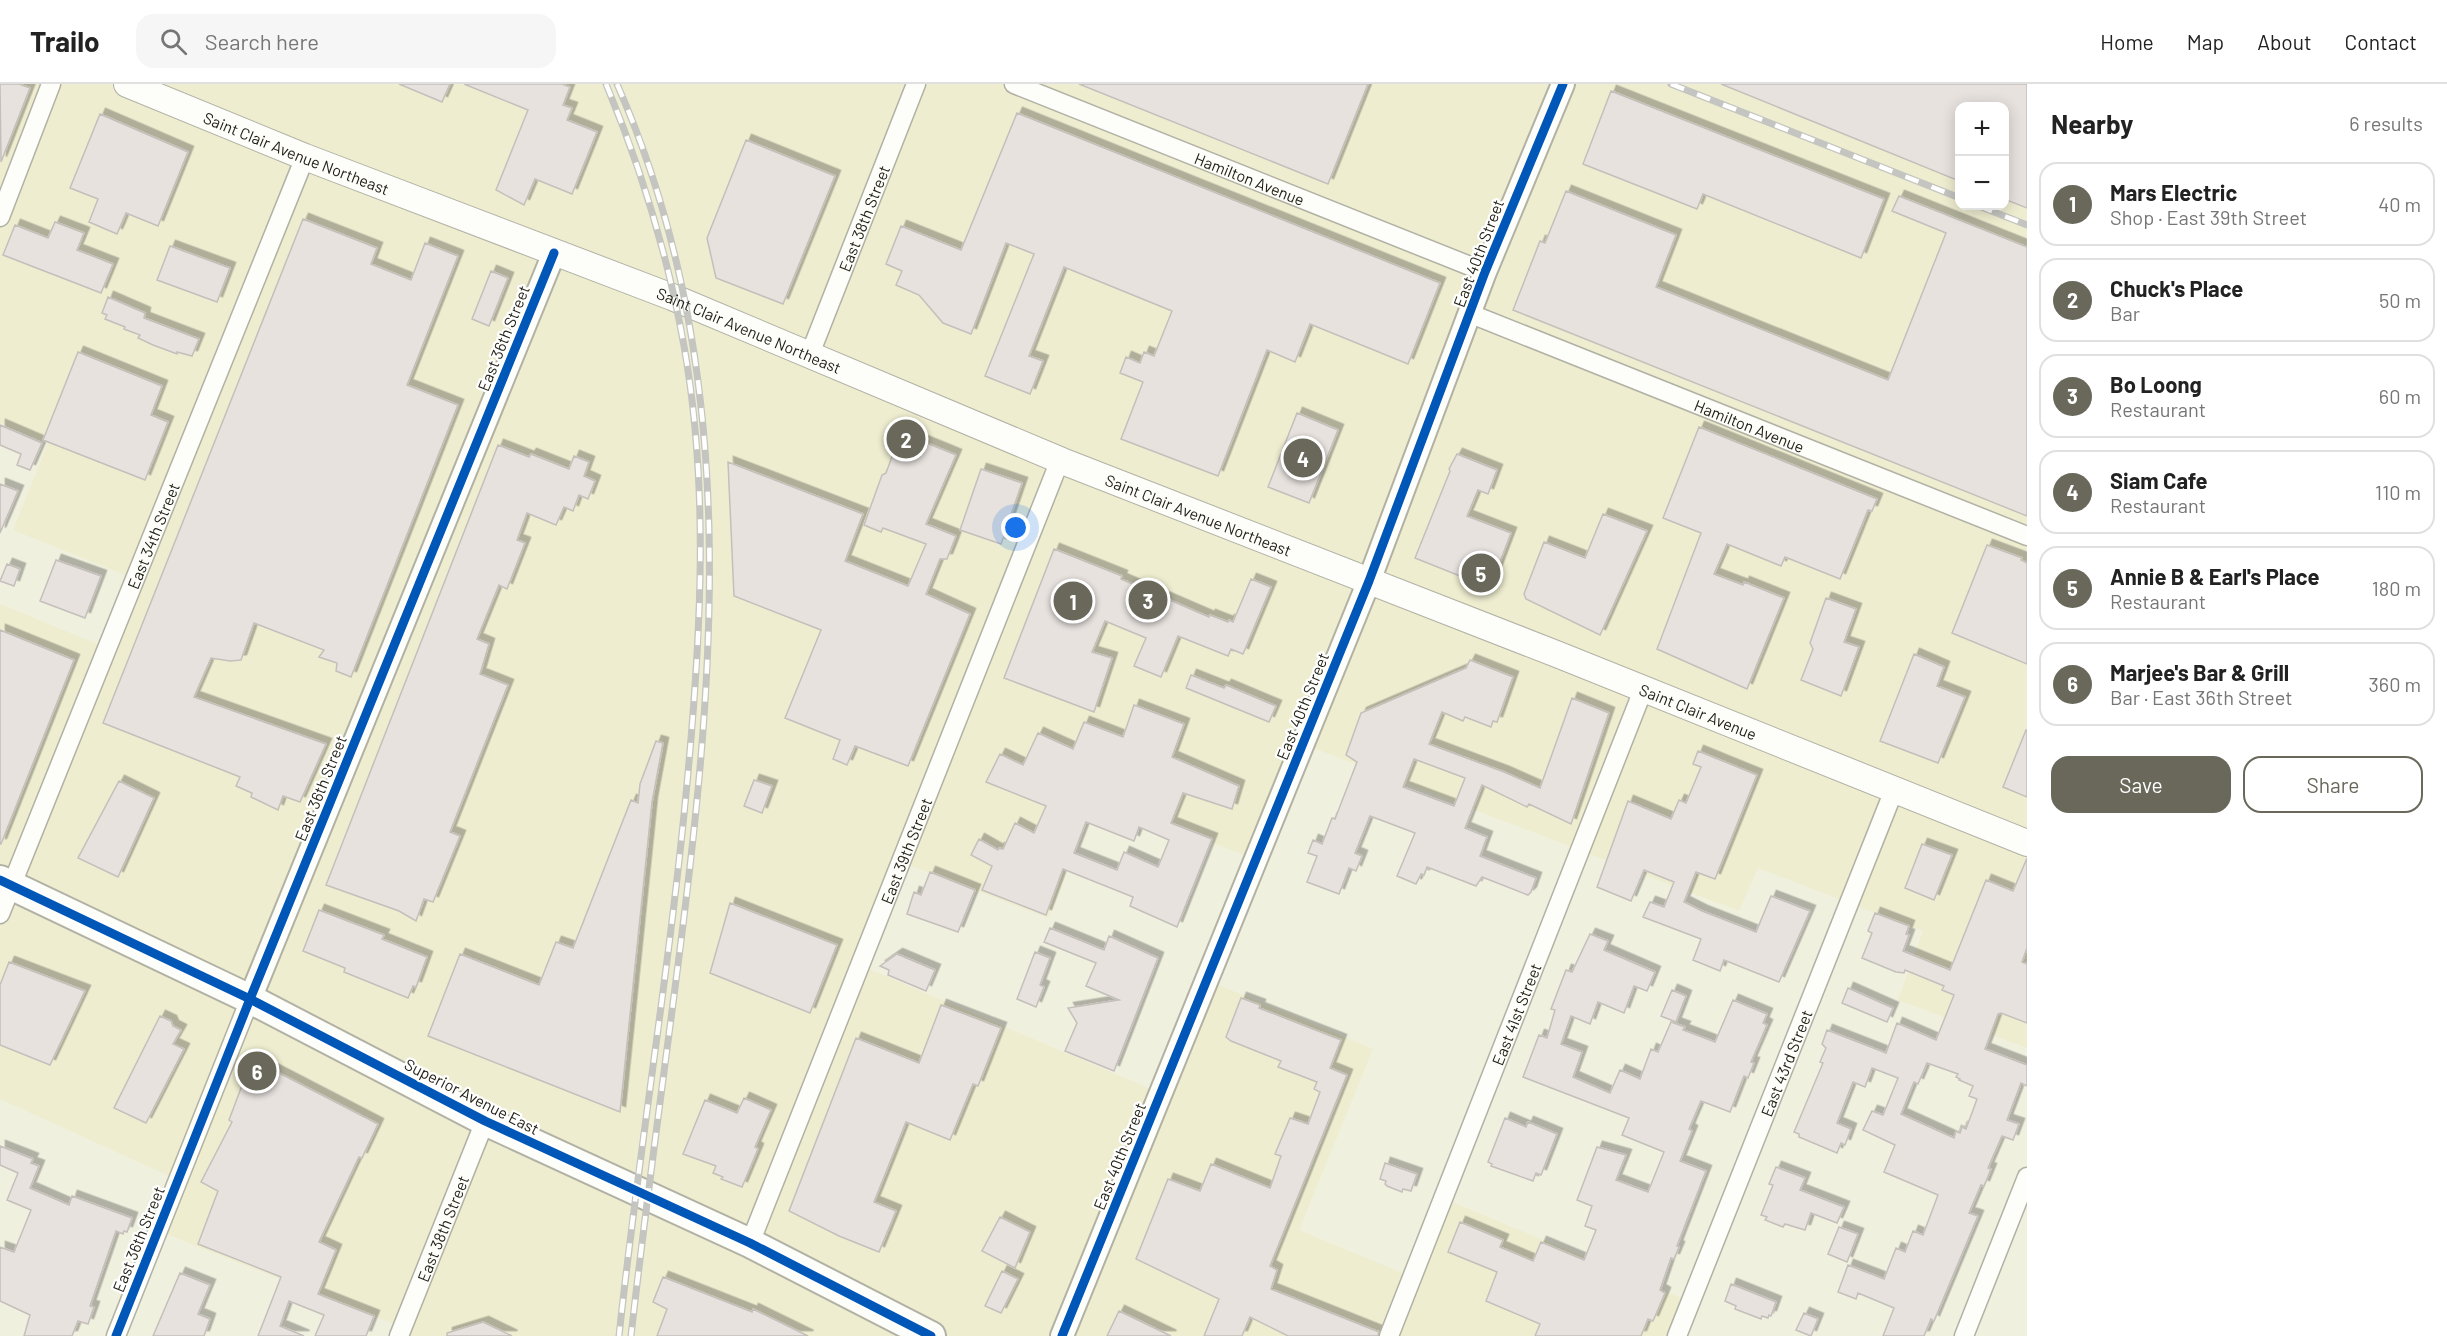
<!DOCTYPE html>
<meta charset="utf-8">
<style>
:root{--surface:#fff;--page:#f6f6f6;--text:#222;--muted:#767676;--line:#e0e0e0;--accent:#69685b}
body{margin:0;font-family:Barlow,sans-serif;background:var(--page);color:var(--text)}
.controls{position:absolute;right:18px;top:18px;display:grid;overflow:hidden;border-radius:12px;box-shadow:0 3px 15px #0003}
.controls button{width:54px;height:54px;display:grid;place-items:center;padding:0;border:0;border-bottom:2px solid var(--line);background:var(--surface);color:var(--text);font:30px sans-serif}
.you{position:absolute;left:1016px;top:444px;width:21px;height:21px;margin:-15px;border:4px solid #fff;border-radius:50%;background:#1a73e8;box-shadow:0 0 0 9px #1a73e833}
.badge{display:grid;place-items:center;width:39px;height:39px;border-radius:50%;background:var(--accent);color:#fff;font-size:20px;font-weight:700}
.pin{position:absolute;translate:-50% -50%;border:3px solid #fff;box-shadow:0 2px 6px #0006}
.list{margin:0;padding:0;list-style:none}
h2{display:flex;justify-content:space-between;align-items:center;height:78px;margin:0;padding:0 24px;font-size:26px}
h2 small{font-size:20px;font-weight:400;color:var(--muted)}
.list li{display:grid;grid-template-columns:39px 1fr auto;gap:18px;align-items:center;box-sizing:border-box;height:84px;margin:0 12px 12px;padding:0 12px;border:2px solid var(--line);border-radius:18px}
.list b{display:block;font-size:22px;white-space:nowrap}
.list p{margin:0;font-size:20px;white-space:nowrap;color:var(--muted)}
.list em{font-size:20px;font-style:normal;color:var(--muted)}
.actions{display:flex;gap:12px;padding:18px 24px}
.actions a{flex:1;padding:14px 0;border:2px solid var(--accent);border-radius:18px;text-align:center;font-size:21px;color:var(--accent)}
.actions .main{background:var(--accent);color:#fff}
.icon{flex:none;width:33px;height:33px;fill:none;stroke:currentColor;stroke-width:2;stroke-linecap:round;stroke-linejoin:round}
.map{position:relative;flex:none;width:2027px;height:1252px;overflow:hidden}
header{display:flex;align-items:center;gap:36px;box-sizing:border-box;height:84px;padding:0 30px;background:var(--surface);border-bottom:2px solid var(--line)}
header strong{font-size:28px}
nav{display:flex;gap:33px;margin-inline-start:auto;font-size:21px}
.search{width:420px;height:54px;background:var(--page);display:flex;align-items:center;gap:15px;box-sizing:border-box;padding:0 21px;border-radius:18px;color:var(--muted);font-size:22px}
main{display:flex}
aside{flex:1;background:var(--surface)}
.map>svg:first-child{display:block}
.built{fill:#eeedd0;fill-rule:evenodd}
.building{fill:#e7e2de;stroke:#c5bfbb;stroke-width:1.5;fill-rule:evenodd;filter:url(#shadow)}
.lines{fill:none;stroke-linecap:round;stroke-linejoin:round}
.minor-casing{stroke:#b1b1a4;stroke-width:21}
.tertiary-casing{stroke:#b1b1a4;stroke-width:26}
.secondary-casing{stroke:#b1b1a4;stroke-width:28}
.primary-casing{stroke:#b1b1a4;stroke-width:32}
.minor{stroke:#fdfdfa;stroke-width:18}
.tertiary{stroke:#fdfdfa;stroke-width:22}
.secondary{stroke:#fdfdfa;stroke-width:26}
.primary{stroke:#fdfdfa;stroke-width:28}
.rail-casing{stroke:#c4c4c0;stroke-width:7}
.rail{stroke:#fff;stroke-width:4.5;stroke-dasharray:14;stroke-linecap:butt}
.cycleway-casing{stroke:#fff;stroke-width:13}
.cycleway{stroke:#0057b8;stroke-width:9}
.labels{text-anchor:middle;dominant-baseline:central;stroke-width:4.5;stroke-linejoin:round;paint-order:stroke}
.street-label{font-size:16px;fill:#201f14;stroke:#fff}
</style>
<header>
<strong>Trailo</strong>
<div class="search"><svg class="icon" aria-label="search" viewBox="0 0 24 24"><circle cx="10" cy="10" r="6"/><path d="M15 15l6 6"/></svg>Search here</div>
<nav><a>Home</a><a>Map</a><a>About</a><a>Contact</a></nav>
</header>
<main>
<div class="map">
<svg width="2027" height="1252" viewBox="0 0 2027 1252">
<defs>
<filter id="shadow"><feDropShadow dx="5.5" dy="-5.5" stdDeviation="0" flood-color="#0004"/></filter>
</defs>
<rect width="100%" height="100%" fill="#f0f0df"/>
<path class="built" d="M0,0H2027V964L1898,916L1923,847L1758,784L1739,827L1303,660L1256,776L1098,714L1048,834L901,778L860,881L1160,1009L1207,896L1373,965L1299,1146L1412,1193L1443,1114L1691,1218L1677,1252H399L402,1243L158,1147L178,1096L0,1015V520L107,564L135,495L13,446L48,359L0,340ZM1960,22H2004V122H1960Z"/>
<path class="building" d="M0,0H19L30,4L1,78Z
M399,0H450L442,18Z
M464,0H562L570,3L563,21L572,24L567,36L597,48L572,110L535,95L524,121L496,106L528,26Z
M1079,0H1368L1328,100Z
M1721,0H2027V124L2004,115V22H1959V97Z
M1611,7L1884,115L1861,174L1703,110L1697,125L1583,80Z
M1017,29L1440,199L1408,280L1310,240L1295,278L1267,266L1218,392L1121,355L1143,298L1120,289L1126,273L1140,279L1144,268L1154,272L1172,227L1064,183L1029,272L1043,277L1030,310L985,292L1034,170L1006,159L971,250L943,239L919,211L896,201L902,187L886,180L901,142L961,166Z
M100,30L188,68L158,142L126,129L117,150L89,138L98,115L70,104Z
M746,56L835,92L783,220L716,194L707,154Z
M1566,107L1676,151L1656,203L1888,296L1946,149L1892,127L1899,112L2027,163V432L1513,226L1540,157L1545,159Z
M303,135L377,164L371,180L411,196L425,159L458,172L407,301L458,321L351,593L336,587L337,579L319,573L324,566L254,539L241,576L230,577L211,574L194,613L326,660L300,718L283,712L278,726L251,713L252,709L236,702L240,693L103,639Z
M55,138L84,149L77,166L113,180L101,209L3,171L15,141L48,154Z
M170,162L230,184L217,218L157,196Z
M491,187L508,194L489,242L472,235Z
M108,213L145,229L144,234L199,255L192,272L177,268V270L153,261L138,254L140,251L124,245L125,243L105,235L107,231L102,229Z
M78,268L162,302L151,331L168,338L145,396L43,356Z
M1297,329L1338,346L1309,419L1268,403Z
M0,341L42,359L30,386L17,381L21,370L0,361Z
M1699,343L1877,415L1872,427L1868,426L1840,495L1785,473L1781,482L1727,460L1714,490L1743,501L1744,498L1784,514L1747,605L1657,565L1701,449L1663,434Z
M900,348L956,371L926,440L956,452L947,475H940L926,510L970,530L908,682L855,662L847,681L833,675L840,656L785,634L821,546L734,512L728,378L863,430L845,477L908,502L926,460L883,444L881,448L864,441L882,391L886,389L893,370L892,367Z
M498,361L529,373L531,370L569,385L574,372L589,378L584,392L595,397L588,415L579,411L573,427L564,423L556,441L527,429L517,456L525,459L507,505L499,501L477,555L489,560L480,590L508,601L450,748L460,752L433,818L424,815L416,837L399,827L326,801Z
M1457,370L1497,386L1488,410L1478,406L1467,432L1511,449L1490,504L1415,474L1450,387L1449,385Z
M981,385L1022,399L1001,460L960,446Z
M0,400L18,407L0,449Z
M1603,430L1647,447L1600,551L1526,515L1524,510L1544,458L1585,474Z
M1987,461L2022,474L2021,476L2027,479V580L1952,549Z
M1054,465L1122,492L1121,495L1209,533L1210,531L1228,538L1229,536L1233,538L1251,495L1271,503L1243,570L1231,565L1228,572L1178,552L1161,593L1134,582L1146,554L1105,537L1092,568L1112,574L1094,628L1004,594Z
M56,476L101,492L85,534L40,517Z
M7,480L20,485L14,502L0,497Z
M1826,514L1856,525L1844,558L1859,563L1841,612L1801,596L1813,565L1810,559Z
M0,546L74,576L1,760H0Z
M1914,570L1944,583L1937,602L1965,613L1938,679L1880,657Z
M1470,576L1513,593L1497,638L1493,637L1491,643L1465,633L1463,637L1442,628L1429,660L1504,688L1540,704L1572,614L1609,629L1571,740L1529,720L1527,723L1482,701L1465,744L1487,753L1480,772L1536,794L1531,808L1528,811L1482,793L1476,802L1427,783L1424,791L1421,790L1416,800L1397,792L1415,749L1370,732L1355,769L1362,772L1356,787L1349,784L1339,810L1307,798L1317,772L1308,769L1313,756L1322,760L1332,734L1335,735L1357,678L1346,671L1361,629L1466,584ZM1414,675L1465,694L1454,722L1403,703Z
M1191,591L1224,604L1226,601L1276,622L1269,638L1186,604Z
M1134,621L1184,640L1172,673L1239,702L1232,725L1183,709L1171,739L1212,755L1177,843L1130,822L1133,813L1063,785L1046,831L982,806L992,782L971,771L979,755L998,766L999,764L1003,765L1015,739L1034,749L1046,722L986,698L1000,670L1023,681L1038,649L1073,665L1084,638L1123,653ZM1086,738L1134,757L1139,743L1169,756L1158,783L1124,768L1117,786L1074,769Z
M2026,646H2027V713L2003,703Z
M656,657L663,659L652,718L620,1028L428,952L460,870L539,901L556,858L573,864L631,716L638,719L640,700Z
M1698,667L1757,691L1715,795L1696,788L1684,818L1702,827L1756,848L1771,812L1810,827L1779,898L1724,876L1720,887L1693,876L1701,855L1643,833L1650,818L1664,823L1674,798L1644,786L1631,817L1597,803L1628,717L1671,735L1679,716L1686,719L1701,683L1693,680Z
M754,696L772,702L762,729L744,722Z
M119,697L154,714L118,793L78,774Z
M1922,760L1952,771L1934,816L1905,804Z
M2027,774V864L2022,878L2027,880V939L2001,929L1998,930L1985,965L2027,981V1002L2021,999L2007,1036L2019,1040L2013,1056L2002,1052L1988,1084L1991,1085L1984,1102L1981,1101L1969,1129L1978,1132L1934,1237L1931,1235L1924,1252H1883L1894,1224L1858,1209L1856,1215L1838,1208L1848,1181L1884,1195L1896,1164L1905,1168L1913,1147L1923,1151L1938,1111L1884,1088L1895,1061L1863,1046L1872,1027L1883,1031L1898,994L1872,984L1865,1003L1853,998L1837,1039L1851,1045L1845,1061L1841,1059L1837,1069L1799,1053V1050L1794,1048L1823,979L1820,978L1826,964L1822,960L1827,946L1886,969L1897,939L1936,956L1954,911L1942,906L1944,902L1905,886L1904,889L1896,888L1862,874L1872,849L1868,847L1875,829L1909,842L1906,850L1909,851L1903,867L1950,886L1986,796L2013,807ZM1927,979L1958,990L1956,993L1960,995L1959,996L1973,1002L1969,1012L1977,1015L1966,1045L1962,1043L1960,1049L1956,1047L1954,1054L1901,1030L1914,998L1918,1000Z
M930,788L975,806L958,848L907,830L914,808L921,811Z
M730,819L837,861L810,929L710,889Z
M319,826L384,851L382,855L427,873L416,903L413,902L408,914L344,888L345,884L303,867Z
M1050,844L1104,866L1109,852L1158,874L1114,987L1065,967L1077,939L1068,924L1119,916L1086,902L1096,879L1044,858Z
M1590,850L1608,857L1604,866L1655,888L1647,907L1634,902L1624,929L1598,918L1590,940L1571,932L1561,960L1582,968L1573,993L1610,1009L1620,986L1640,995L1651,965L1658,968L1671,938L1685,943L1683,946L1715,958L1733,916L1767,930L1763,939L1767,941L1751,978L1754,979L1748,994L1744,992L1730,1028L1701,1017L1689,1045L1692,1047L1680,1077L1706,1087L1677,1162L1679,1163L1674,1175L1671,1174L1660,1206L1665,1209L1653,1237L1648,1235L1641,1252H1535L1540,1240L1486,1217L1497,1188L1448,1168L1460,1138L1503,1156L1500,1163L1533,1177L1541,1158L1584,1176L1596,1146L1585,1142L1592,1122L1577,1116L1597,1063L1626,1071L1616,1096L1648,1108L1664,1068L1622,1051L1629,1034L1523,993L1539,951L1547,954L1555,926L1551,925L1566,886L1572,888Z
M1035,868L1050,874L1040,901L1044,903L1036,923L1017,915Z
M897,870L935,886L926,907L888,891L889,886L880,882Z
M9,878L85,907L50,981L0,961V901Z
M1848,904L1893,924L1887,938L1842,919Z
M1672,906L1686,912L1676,938L1661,932Z
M1241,914L1260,921L1259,924L1341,956L1330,984L1347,991L1270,1182L1277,1186L1271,1205L1379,1248L1378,1252H1288L1250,1233L1242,1252H1204L1219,1215L1136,1175L1168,1095L1200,1107L1211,1080L1270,1104L1281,1072L1275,1070L1290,1034L1308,1040L1320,1008L1314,1005L1317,998L1278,983L1281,977L1231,957L1226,953Z
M941,921L1001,944L978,1002L973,1000L950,1056L906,1038L874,1118L896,1127L879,1168L839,1152L789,1127L856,954L919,979Z
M160,932L171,937L173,942L181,946L173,960L184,965L146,1039L114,1024Z
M252,975L378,1040L362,1074L359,1073L319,1158L336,1166L318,1210L374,1232L366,1252H315L324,1231L289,1217L280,1242L304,1252H258L281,1193L198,1160L218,1107L201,1098L232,1038L229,1036Z
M744,1014L771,1026L755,1063L758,1065L742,1103L721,1095L723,1093L713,1089L716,1082L683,1070L705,1016L737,1029Z
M1505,1034L1526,1043L1528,1038L1557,1050L1541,1091L1536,1089L1533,1097L1491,1082L1492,1080L1488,1078Z
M0,1062L33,1075L31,1079L39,1082L30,1104L69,1121L72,1112L132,1134L127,1148L124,1147L123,1150L116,1147L90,1222L94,1223L88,1240L78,1237L72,1252H24L30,1231L0,1217V1163L14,1168L31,1126L7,1116L18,1089L0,1081Z
M1385,1079L1417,1090L1411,1107L1403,1105L1402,1108L1387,1102L1385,1100L1386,1097L1380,1095Z
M1776,1083L1805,1094L1800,1106L1844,1123L1837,1139L1811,1129L1805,1146L1785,1140L1783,1143L1765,1136L1767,1133L1761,1131L1773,1101L1769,1100Z
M1000,1133L1030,1148L1015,1184L982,1167Z
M1839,1143L1858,1150L1847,1178L1828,1170Z
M1002,1187L1018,1195L1001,1229L985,1222Z
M180,1189L210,1201L198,1230L210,1235L204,1252H153Z
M663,1193L752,1228L753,1225L808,1252H657L667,1225L653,1218Z
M1731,1200L1776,1218L1771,1232L1769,1231L1768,1234L1762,1232L1761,1235L1735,1225L1736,1222L1725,1217Z
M1119,1227L1171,1252H1107Z
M1804,1229L1818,1235L1811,1252L1796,1246Z
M483,1238L512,1252H447V1249Z"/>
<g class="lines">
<g class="minor-casing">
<g id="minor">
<path id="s1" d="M1014,0L1485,188"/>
<path d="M0,133L51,0"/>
<path id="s2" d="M1471,230L2027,452"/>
<path id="s3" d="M810,270L916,0"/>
<path id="s4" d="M0,830L305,73"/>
<path id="s5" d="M750,1159L1060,376"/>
<path d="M116,1252L250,915"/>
<path id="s6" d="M399,1252L485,1037"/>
<path id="s7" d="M1389,1252L1643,606"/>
<path id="s8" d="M1677,1252L1894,706"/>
<path d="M1964,1252L2027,1093"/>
</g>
</g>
<g class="tertiary-casing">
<path id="tertiary" d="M250,915L554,169
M1062,1252L1369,497L1485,188L1563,0"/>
</g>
<g class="secondary-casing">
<g id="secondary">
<path id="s9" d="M127,0L305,73L672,213L1062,377L1559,571L2027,759"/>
</g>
</g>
<g class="primary-casing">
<path id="primary" d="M0,796L250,915L485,1037L750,1159L931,1252"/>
</g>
<use href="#minor" class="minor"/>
<use href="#tertiary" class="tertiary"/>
<use href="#secondary" class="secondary"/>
<use href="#primary" class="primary"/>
<g class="rail-casing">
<path id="rail" d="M606,0C641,84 668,172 684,262C709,403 701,547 688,689C671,877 639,1064 619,1252
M617,0C745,291 715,598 675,904C660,1020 644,1136 631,1252
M1671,0L1960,114
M1979,122L2027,141"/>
</g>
<use href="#rail" class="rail"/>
<g class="cycleway-casing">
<path id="cycleway" d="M0,796L250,915L485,1037L750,1159L931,1252
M116,1252L250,915L554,169
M1062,1252L1369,497L1485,188L1563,0"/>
</g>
<use href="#cycleway" class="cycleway"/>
</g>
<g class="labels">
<g class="street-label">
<text stroke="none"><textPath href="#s9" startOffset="183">Saint Clair Avenue Northeast</textPath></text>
<text stroke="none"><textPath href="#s1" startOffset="254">Hamilton Avenue</textPath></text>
<text stroke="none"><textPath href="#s3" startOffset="146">East 38th Street</textPath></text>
<text transform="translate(1478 169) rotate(-69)">East 40th Street</text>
<text stroke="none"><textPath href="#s9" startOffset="669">Saint Clair Avenue Northeast</textPath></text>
<text transform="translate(503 254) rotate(-68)">East 36th Street</text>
<text stroke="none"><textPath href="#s2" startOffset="300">Hamilton Avenue</textPath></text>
<text stroke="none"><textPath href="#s9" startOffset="1155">Saint Clair Avenue Northeast</textPath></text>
<text stroke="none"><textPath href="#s4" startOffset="408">East 34th Street</textPath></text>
<text transform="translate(1302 622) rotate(-68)">East 40th Street</text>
<text stroke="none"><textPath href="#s9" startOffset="1692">Saint Clair Avenue</textPath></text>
<text transform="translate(320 704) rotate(-68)">East 36th Street</text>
<text stroke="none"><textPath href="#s5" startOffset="422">East 39th Street</textPath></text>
<text stroke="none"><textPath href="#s7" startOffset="346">East 41st Street</textPath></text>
<text stroke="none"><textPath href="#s8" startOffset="294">East 43rd Street</textPath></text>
<text transform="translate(472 1012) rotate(27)">Superior Avenue East</text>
<text transform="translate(1119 1072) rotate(-68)">East 40th Street</text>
<text stroke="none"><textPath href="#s6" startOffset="116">East 38th Street</textPath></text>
<text transform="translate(138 1155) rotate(-68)">East 36th Street</text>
</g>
</g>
</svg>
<div class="controls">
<button>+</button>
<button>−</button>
</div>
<div class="you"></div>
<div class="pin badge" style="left:1073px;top:517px">1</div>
<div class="pin badge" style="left:906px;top:355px">2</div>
<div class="pin badge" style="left:1148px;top:516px">3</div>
<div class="pin badge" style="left:1303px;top:374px">4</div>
<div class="pin badge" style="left:1481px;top:489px">5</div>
<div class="pin badge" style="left:257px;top:987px">6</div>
</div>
<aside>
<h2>Nearby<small>6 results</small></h2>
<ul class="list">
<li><span class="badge">1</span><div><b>Mars Electric</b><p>Shop · East 39th Street</p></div><em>40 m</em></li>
<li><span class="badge">2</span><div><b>Chuck's Place</b><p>Bar</p></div><em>50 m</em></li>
<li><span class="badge">3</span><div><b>Bo Loong</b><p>Restaurant</p></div><em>60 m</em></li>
<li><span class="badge">4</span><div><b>Siam Cafe</b><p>Restaurant</p></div><em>110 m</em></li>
<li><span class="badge">5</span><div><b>Annie B &amp; Earl's Place</b><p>Restaurant</p></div><em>180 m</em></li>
<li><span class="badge">6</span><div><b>Marjee's Bar &amp; Grill</b><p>Bar · East 36th Street</p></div><em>360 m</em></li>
</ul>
<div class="actions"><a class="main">Save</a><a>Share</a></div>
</aside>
</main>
